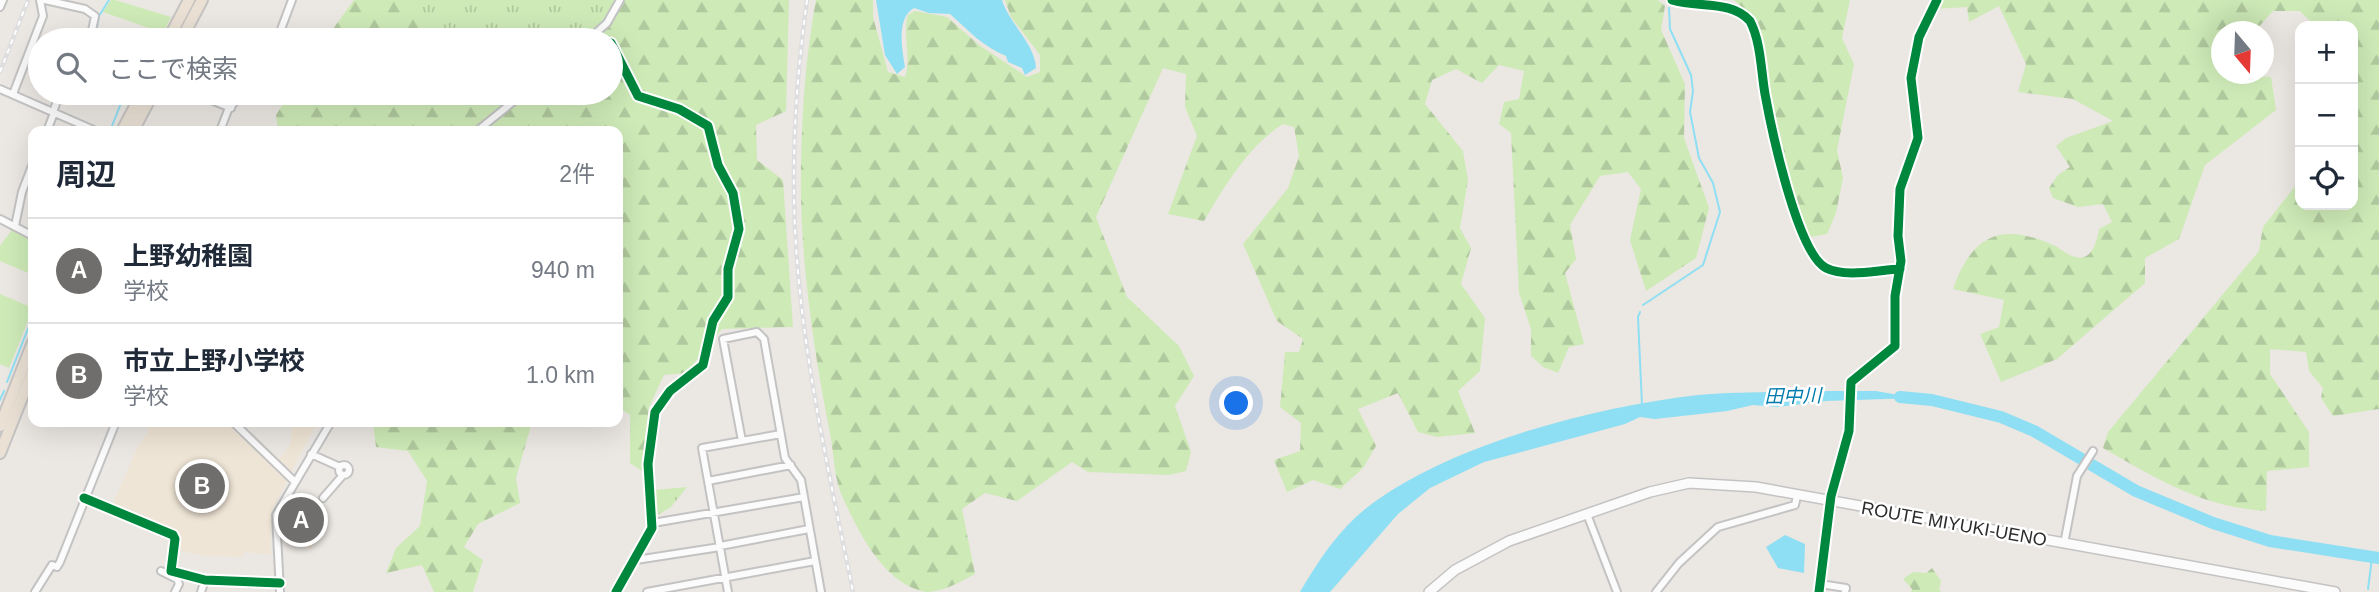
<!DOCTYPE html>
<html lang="ja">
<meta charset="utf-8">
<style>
:root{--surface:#fff;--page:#f6f6f7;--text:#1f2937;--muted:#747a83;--line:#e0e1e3;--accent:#706e6c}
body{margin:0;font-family:Helvetica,"Noto Sans JP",sans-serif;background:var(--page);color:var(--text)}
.controls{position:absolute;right:21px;top:21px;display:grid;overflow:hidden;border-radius:14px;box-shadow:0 7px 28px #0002}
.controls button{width:63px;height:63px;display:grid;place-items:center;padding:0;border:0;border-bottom:2px solid var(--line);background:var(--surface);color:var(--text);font:35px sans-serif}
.compass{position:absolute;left:2211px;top:21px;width:63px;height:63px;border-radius:50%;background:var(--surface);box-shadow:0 7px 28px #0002;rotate:161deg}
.you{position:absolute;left:1237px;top:404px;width:24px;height:24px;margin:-18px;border:5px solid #fff;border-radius:50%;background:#1a73e8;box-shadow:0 0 0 10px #1a73e833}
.badge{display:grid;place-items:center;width:46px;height:46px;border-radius:50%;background:var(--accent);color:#fff;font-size:23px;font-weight:700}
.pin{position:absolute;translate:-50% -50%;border:4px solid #fff;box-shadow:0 2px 7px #0006}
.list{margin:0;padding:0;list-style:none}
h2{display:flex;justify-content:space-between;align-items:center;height:91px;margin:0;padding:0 28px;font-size:30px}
h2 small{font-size:23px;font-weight:400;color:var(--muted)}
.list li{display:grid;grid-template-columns:46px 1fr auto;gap:21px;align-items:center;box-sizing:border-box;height:105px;padding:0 28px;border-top:2px solid var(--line)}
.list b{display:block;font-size:26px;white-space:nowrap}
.list p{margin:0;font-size:23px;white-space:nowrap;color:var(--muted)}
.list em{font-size:23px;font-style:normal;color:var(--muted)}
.icon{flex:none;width:38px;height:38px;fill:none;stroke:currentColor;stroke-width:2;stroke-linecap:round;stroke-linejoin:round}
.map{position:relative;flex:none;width:2379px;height:592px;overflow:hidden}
.search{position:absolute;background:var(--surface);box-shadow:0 7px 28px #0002;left:28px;top:28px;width:595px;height:77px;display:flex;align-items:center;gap:18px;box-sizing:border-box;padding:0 24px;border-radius:38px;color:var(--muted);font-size:26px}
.panel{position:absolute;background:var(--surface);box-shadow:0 7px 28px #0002;left:28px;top:126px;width:595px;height:301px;border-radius:14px}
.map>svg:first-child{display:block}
.education{fill:#efe5d6}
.grass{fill:#ceeab7}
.forest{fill:url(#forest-firs)}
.park{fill:url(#park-tufts)}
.water{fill:#8edff4}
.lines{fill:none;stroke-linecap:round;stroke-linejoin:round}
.stream{stroke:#8edff4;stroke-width:2}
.river{stroke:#8edff4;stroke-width:12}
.minor-casing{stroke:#c4c3c4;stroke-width:10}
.tertiary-casing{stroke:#c4c3c4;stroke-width:11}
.secondary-casing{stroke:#c4c3c4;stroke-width:12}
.trunk-casing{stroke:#c6c4c3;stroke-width:14}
.minor{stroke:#fcfbfb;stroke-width:6}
.tertiary{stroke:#fcfbfb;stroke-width:8}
.secondary{stroke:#fcfbfb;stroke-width:9}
.trunk{stroke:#eae0d4;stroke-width:10}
.rail-casing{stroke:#dedee0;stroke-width:4.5}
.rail{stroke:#fff;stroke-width:2;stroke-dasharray:5;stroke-linecap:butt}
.cycleway-casing{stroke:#fff;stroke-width:13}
.cycleway{stroke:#00873e;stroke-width:9}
.labels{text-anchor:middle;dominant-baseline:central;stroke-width:5;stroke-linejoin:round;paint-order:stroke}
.street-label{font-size:18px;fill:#2d2d2d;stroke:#fff}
.water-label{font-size:19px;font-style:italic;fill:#007bad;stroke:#fff}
</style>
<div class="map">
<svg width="2379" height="592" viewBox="0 0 2379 592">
<defs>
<pattern id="forest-firs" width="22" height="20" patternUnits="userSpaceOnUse" patternTransform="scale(1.75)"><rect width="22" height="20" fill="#ceeab7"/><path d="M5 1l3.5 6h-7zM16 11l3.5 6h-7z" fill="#b1c99e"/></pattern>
<pattern id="park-tufts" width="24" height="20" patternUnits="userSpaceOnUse" patternTransform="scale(1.75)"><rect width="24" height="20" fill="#ceeab7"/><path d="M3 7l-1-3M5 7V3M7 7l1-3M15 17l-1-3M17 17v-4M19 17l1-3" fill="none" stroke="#b1c99e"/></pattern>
</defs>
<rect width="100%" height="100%" fill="#ebe7e2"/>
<path class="education" d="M149,422H231L235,431L288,479L271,511V555L244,552L243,557L204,556L176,550L177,539L112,506L139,444L148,433Z
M293,422H317L290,474L277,462L290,445Z
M291,489L324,521L311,549L279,538L278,518Z"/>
<path class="grass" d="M111,0H115L171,17L163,33L103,12Z
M14,227L33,237V275L0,261V246Z
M0,294L33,308L9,368L0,364Z"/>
<path class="forest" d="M354,0H789L786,111L756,125L757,160L783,180L793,327L722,329L686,373L664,375L649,407L642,471L630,463V415L618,407V131H278L276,115L290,93H611V40H325Z
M816,0H873V17L888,72L905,77C912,57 902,36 908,15L915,11L947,17L979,45L1027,77L1040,72V55L1011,17L1005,0H1658L1665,6L1661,30L1685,84L1684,138L1709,208L1696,258L1646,291L1630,240L1641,189L1628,172L1600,176L1570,225L1576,259L1565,273L1584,344L1569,347L1558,373L1543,367L1531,356V329L1519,293L1511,133L1499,124L1504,102L1519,99L1524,71L1499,65L1482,83L1456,69L1432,80L1425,104L1463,151L1468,180L1460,228L1471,248L1461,284L1485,318L1480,371L1458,391L1475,433L1437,437L1418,432L1398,393L1358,409L1376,446L1363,468L1340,489L1313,480L1287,492L1274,460L1300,451L1301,423L1280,407L1285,352H1299L1303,339L1277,321L1243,244L1288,188L1299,156L1294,127L1283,124C1248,146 1225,186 1204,221L1168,214L1197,136L1185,107L1186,74L1163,68L1096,217L1127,297L1179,346L1194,376L1175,406L1191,452L1186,471L1169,475L1088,472L1072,462L1017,501L985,493L962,509L975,574C960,582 943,592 926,592C883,584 858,531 842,496C834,478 834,453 830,433C813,347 799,252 801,164C802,109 806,54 816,0Z
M1734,0H1850L1842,38L1854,64L1837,150L1843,178L1836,213L1827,234L1811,237L1804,227L1776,135L1760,35L1755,19Z
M1941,0H2379V409L2333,416L2321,398L2323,388L2309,371L2306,352L2270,349V374L2309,432V467L2267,471L2266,511C2202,507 2157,479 2103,448L2108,432L2259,251L2263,227L2300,180V205H2353V26H2315L2300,11H2273L2255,31L2222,32V74L2271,77L2276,110L2205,165L2179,239L2145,258V283L2057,359L2001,382L1980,334L1999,327L2004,300L1953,289C1972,236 1999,222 2051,244C2059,247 2067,255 2075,257C2092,262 2097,241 2099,229L2112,222L2103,204L2078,207L2053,198L2049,188L2058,175L2070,167L2056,146L2066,138L2113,121L2073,99L2018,92L2026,64L1999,6L1969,22L1967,7L1934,9Z
M373,422H532L516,478L520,503L478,524L464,547L483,560L473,592H434L422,565L386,573L396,548L420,526L427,481L408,451L376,447Z
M1932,568L1941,581L1939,590L1942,592H1911L1912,589L1903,579L1913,572L1926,573Z"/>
<path class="park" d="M416,0H613L605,16L578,40H437L421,30Z
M687,487L671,507L656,516L654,490Z"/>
<path class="water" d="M876,0H1002C1009,23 1035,44 1036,68L1025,75L1022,68L1008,62L1006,56C982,46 969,31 950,14L929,13L914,8C896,18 902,49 905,67L897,74L885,55Z
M1787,391H1876L1915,398L1826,401L1778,407L1753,405L1727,411L1655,419L1640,417L1625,424L1484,462L1430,488L1398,514L1330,592H1300C1320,558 1341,526 1373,503C1457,442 1596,407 1698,395C1728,392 1757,393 1787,391Z
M1785,535L1805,544L1804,573L1778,568L1766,547Z"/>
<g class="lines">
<path class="stream" d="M95,40L99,16L109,0
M110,131L125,93
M1643,305L1703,265L1720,212L1713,183L1699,158L1690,112L1693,91L1691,75L1670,29L1669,8
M1640,312L1638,317L1642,405
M7,382L33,316
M0,400L4,391
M2368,589L2372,558"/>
<path class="river" d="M1900,397L1932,400L2001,417L2034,431L2136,491L2213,523L2270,541L2379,558"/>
<g class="minor-casing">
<path id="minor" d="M45,0L85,9L95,16L90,40
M0,7L3,0
M277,40L292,0
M588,40L607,23L620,0
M611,43L638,96L679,109L708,126L718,165L733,193L739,229L728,269V297L713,321L703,365L670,391L655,412L648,464L652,528L616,592
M0,89L96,131
M194,93L231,108
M13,94L43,16L40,0
M53,112L60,93
M47,131L54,113
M220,131L228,110L242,93
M477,131L524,93
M0,219L33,236
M15,226L22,192L33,163
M233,422L294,481
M742,441L723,339L757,332L764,339L785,458L801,480L821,592
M311,454L340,467
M339 470a5 5 0 1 1 10 0a5 5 0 1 1-10 0Z
M708,481L791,465
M84,498L173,535L175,539L171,571L205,580L280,583
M323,498L343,475
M1831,503L1849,431L1851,382L1895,346V296L1901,261L1898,236L1900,189L1918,138L1911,78L1919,37L1937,0
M1587,514L1617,592
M653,523L804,497
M2064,544L2077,476L2093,451
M720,546L809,529
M636,560L720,547
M161,571L177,579L179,584L175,592
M1820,584L1846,588L1845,592
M35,592L52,565L57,567L60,562L116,422
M201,592L205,580
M280,592L276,515L331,422
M647,592L815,561
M728,592L702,448L781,434
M1656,592L1679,563L1718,527L1795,505L1797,496"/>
</g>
<g class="tertiary-casing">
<path id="tertiary" d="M1672,0C1699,8 1731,0 1750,21C1761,42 1761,71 1765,94C1771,127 1797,253 1826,268C1846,278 1878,270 1900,269
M1819,592L1831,503"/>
</g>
<g class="secondary-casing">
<path id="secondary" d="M1429,592L1455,570L1509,541L1650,492L1689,483L1756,487L2335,592"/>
</g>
<g class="trunk-casing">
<path id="trunk" d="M168,40L189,0
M181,40L202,0
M122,131L142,93
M133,131L153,93
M0,426L33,342
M0,453L33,370"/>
</g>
<use href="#minor" class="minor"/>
<use href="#tertiary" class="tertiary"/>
<use href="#secondary" class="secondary"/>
<use href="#trunk" class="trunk"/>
<g class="rail-casing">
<path id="rail" d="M807,0C798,65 793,131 794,197C796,330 827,462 853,592
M0,72L28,0"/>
</g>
<use href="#rail" class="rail"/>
<g class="cycleway-casing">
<path id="cycleway" d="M1672,0C1699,8 1731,0 1750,21C1761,42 1761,71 1765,94C1771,127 1797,253 1826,268C1846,278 1878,270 1900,269
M611,43L638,96L679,109L708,126L718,165L733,193L739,229L728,269V297L713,321L703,365L670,391L655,412L648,464L652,528L616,592
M84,498L173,535L175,539L171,571L205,580L280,583
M1819,592L1831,496L1849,431L1851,382L1895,346V296L1901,261L1898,236L1900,189L1918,138L1911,78L1919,37L1937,0"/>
</g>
<use href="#cycleway" class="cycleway"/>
</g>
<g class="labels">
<g class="street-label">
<text transform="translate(1954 524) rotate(10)">ROUTE MIYUKI-UENO</text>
</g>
<g class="water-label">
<text transform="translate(1793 396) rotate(-1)">田中川</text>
</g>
</g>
</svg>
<div class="controls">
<button>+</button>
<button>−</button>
<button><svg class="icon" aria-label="locate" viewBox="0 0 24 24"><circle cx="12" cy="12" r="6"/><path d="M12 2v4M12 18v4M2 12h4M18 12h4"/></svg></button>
</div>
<svg class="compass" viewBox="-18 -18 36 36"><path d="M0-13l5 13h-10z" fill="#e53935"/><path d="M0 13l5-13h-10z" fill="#747a83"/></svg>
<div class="you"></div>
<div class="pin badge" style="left:301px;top:520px">A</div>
<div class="pin badge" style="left:202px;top:486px">B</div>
<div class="search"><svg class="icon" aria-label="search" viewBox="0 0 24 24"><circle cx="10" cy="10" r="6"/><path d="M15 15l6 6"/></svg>ここで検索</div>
<section class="panel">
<h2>周辺<small>2件</small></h2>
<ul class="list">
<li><span class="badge">A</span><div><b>上野幼稚園</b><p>学校</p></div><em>940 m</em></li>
<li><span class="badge">B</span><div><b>市立上野小学校</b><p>学校</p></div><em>1.0 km</em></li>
</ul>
</section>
</div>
